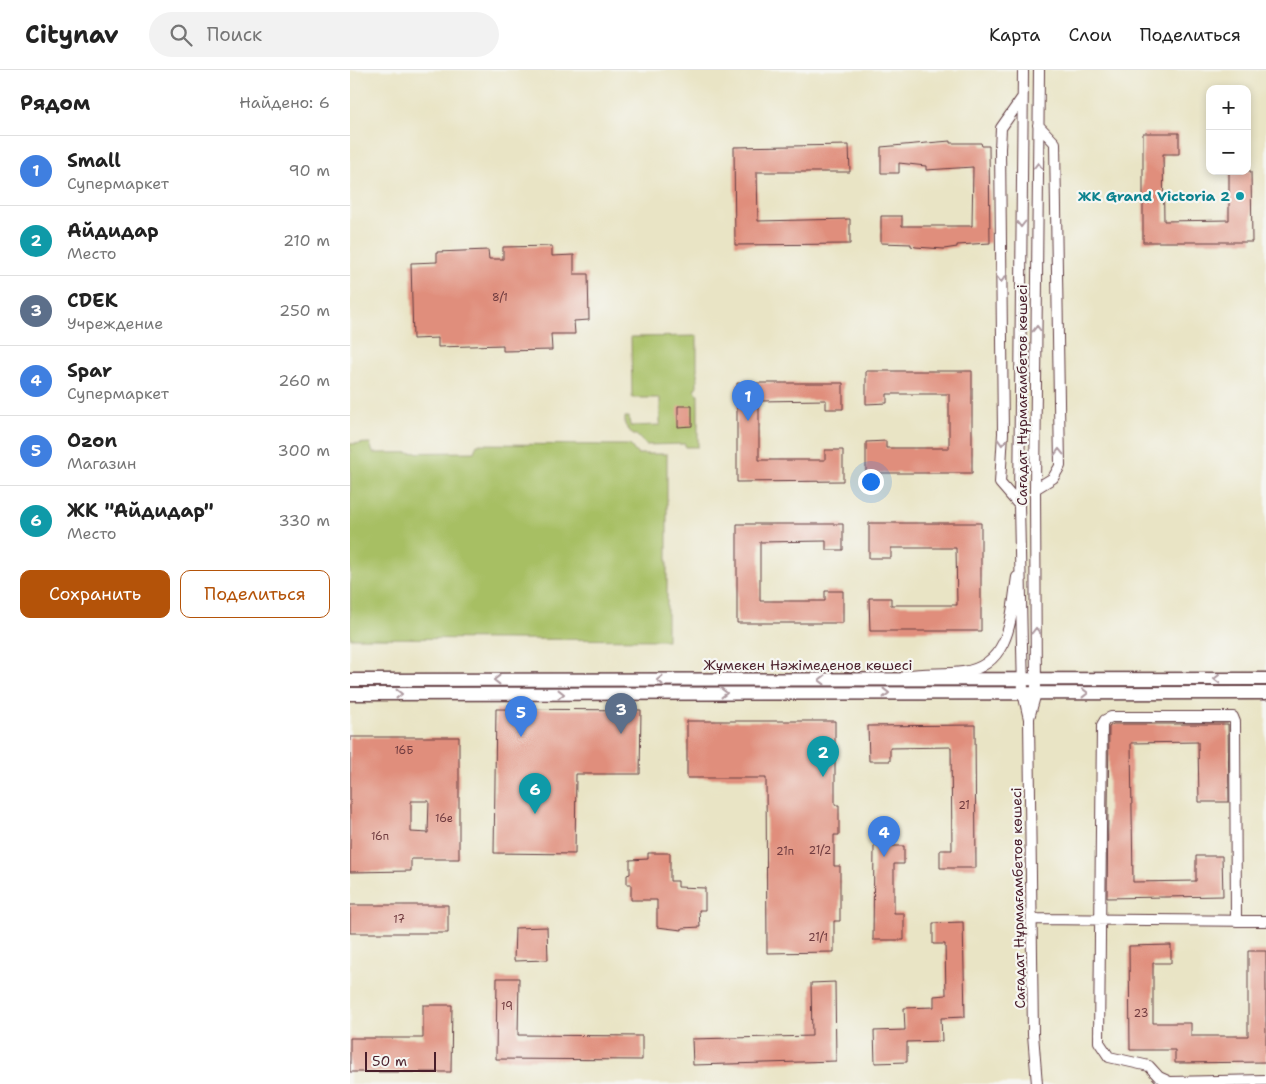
<!DOCTYPE html>
<html lang="ru">
<meta charset="utf-8">
<style>
:root{--surface:#fff;--page:#f2f2f2;--text:#222;--muted:#767676;--line:#e0e0e0;--accent:#b45309}
body{margin:0;font-family:"Shantell Sans",sans-serif;background:var(--page);color:var(--text)}
.controls{position:absolute;right:15px;top:15px;display:grid;overflow:hidden;border-radius:10px;box-shadow:0 2px 8px #0003}
.controls button{width:45px;height:45px;display:grid;place-items:center;padding:0;border:0;border-bottom:1px solid var(--line);background:var(--surface);color:var(--text);font:25px sans-serif}
.scale{position:absolute;left:15px;bottom:12px;width:71px;box-sizing:border-box;padding-left:5px;border:2px solid #4a1f2b;border-top:0;font-size:14px;line-height:18px;white-space:nowrap;color:#4a1f2b;-webkit-text-stroke:4px #f6f6f2;paint-order:stroke}
.you{position:absolute;left:520px;top:411px;width:18px;height:18px;margin:-12px;border:4px solid #fff;border-radius:50%;background:#1a73e8;box-shadow:0 0 0 8px #1a73e833}
.badge{display:grid;place-items:center;width:32px;height:32px;border-radius:50%;background:var(--accent);color:#fff;font-size:16px;font-weight:700}
.pin{position:absolute;translate:-50% -41px;filter:drop-shadow(0 1px 2px #0008)}
.pin::after{content:'';position:absolute;top:26px;width:18px;height:15px;background:inherit;clip-path:polygon(0 0,100% 0,50% 100%)}
.list{margin:0;padding:0;list-style:none}
h2{display:flex;justify-content:space-between;align-items:center;height:65px;margin:0;padding:0 20px;font-size:21px}
h2 small{font-size:16px;font-weight:400;color:var(--muted)}
.list li{display:grid;grid-template-columns:32px 1fr auto;gap:15px;align-items:center;box-sizing:border-box;height:70px;padding:0 20px;border-top:1px solid var(--line)}
.list b{display:block;font-size:19px;white-space:nowrap}
.list p{margin:0;font-size:16px;white-space:nowrap;color:var(--muted)}
.list em{font-size:16px;font-style:normal;color:var(--muted)}
.actions{display:flex;gap:10px;padding:15px 20px}
.actions a{flex:1;padding:11px 0;border:1px solid var(--accent);border-radius:10px;text-align:center;font-size:18px;color:var(--accent)}
.actions .main{background:var(--accent);color:#fff}
.icon{flex:none;width:28px;height:28px;fill:none;stroke:currentColor;stroke-width:2;stroke-linecap:round;stroke-linejoin:round}
.map{position:relative;flex:none;width:916px;height:1014px;overflow:hidden}
header{display:flex;align-items:center;gap:30px;box-sizing:border-box;height:70px;padding:0 25px;background:var(--surface);border-bottom:1px solid var(--line)}
header strong{font-size:24px}
nav{display:flex;gap:28px;margin-inline-start:auto;font-size:18px}
.search{width:350px;height:45px;background:var(--page);display:flex;align-items:center;gap:12px;box-sizing:border-box;padding:0 18px;border-radius:28px;color:var(--muted);font-size:19px}
main{display:flex}
aside{flex:1;background:var(--surface)}
.map>svg:first-child{display:block}
.green{fill:#a7bf64;stroke:#786f48}
.building{fill:#e08e7c;fill-rule:evenodd}
.lines{fill:none;stroke-linecap:round;stroke-linejoin:round}
.minor-casing{stroke:#623d42;stroke-width:12}
.major-casing{stroke:#623d42;stroke-width:15}
.minor{stroke:#fff;stroke-width:10}
.major{stroke:#fff;stroke-width:12}
.oneway{stroke:#ae9aa0}
.culture-dot{fill:#0f9aa8;stroke:#f6f6f2;stroke-width:2}
.labels{text-anchor:middle;dominant-baseline:central;stroke-width:4.5;stroke-linejoin:round;paint-order:stroke}
.number-label{font-size:11px;fill:#703b3f}
.culture-label{font-size:14px;font-weight:bold;fill:#0d838f;stroke:#f6f6f2;text-anchor:end}
.street-label{font-size:14px;fill:#4a1f2b;stroke:#f6f6f2}
</style>
<header>
<strong>Citynav</strong>
<div class="search"><svg class="icon" aria-label="search" viewBox="0 0 24 24"><circle cx="10" cy="10" r="6"/><path d="M15 15l6 6"/></svg>Поиск</div>
<nav><a>Карта</a><a>Слои</a><a>Поделиться</a></nav>
</header>
<main>
<aside>
<h2>Рядом<small>Найдено: 6</small></h2>
<ul class="list">
<li><span class="badge" style="background:#3f7fe0">1</span><div><b>Small</b><p>Супермаркет</p></div><em>90 m</em></li>
<li><span class="badge" style="background:#0f9aa8">2</span><div><b>Айдидар</b><p>Место</p></div><em>210 m</em></li>
<li><span class="badge" style="background:#5c6f8a">3</span><div><b>CDEK</b><p>Учреждение</p></div><em>250 m</em></li>
<li><span class="badge" style="background:#3f7fe0">4</span><div><b>Spar</b><p>Супермаркет</p></div><em>260 m</em></li>
<li><span class="badge" style="background:#3f7fe0">5</span><div><b>Ozon</b><p>Магазин</p></div><em>300 m</em></li>
<li><span class="badge" style="background:#0f9aa8">6</span><div><b>ЖК &quot;Айдидар&quot;</b><p>Место</p></div><em>330 m</em></li>
</ul>
<div class="actions"><a class="main">Сохранить</a><a>Поделиться</a></div>
</aside>
<div class="map">
<svg width="916" height="1014" viewBox="0 0 916 1014">
<rect width="100%" height="100%" fill="#f6f6f2"/>
<filter id="ink" filterUnits="userSpaceOnUse"><feTurbulence type="fractalNoise" baseFrequency=".02" numOctaves="2"/><feDisplacementMap in="SourceGraphic" scale="10" xChannelSelector="R" yChannelSelector="G"/><feConvolveMatrix kernelMatrix="1 2 1 2 8 2 1 2 1" color-interpolation-filters="sRGB"/></filter>
<filter id="wash" filterUnits="userSpaceOnUse"><feTurbulence type="fractalNoise" baseFrequency=".0096" numOctaves="4" result="noise"/><feDisplacementMap in="SourceGraphic" scale="20" xChannelSelector="R" yChannelSelector="G"/><feGaussianBlur stdDeviation="1.12" result="paint"/><feColorMatrix in="noise" values="0 0 0 0 0 0 0 0 0 0 0 0 0 0 0 0 0 1.4 0 .05"/><feComposite in="paint" operator="in"/></filter>
<g filter="url(#wash)">
<rect width="100%" height="100%" fill="#e9e4c5"/>
<path class="green" d="M347,266V316L344,320L348,324V377H335V374L296,375L286,365H283L275,355V347H279L280,356L310,355V328H282L281,267Z
M20,373L23,383L124,382L127,374L280,375L287,384H317V570L0,568V374Z"/>
<g id="blocks">
<path class="building" d="M793,63H829V84H813L814,151L879,150V101H901L902,172H793Z
M600,71V73H631L632,76H639L640,173L607,175V177L594,179L566,177L561,176V174L531,173V146H552V156H622L623,97L576,100V96L549,93V103H531V77Z
M499,75L500,102H407L408,151L500,149V174L385,175L384,77Z
M202,176V186L224,185V204H238L239,250L224,251L225,264H201L202,280L153,281V275L88,277V268L63,269L61,193L87,192V182L138,180L139,189H153V177Z
M516,301H622V403H516V372L536,371V378H599V324H537V333L516,334Z
M387,313H493V339H476V330L409,331V390H475V380H493V411L387,412Z
M328,336H342V356L328,357Z
M519,453H631V561H520L519,528H541V535H607L606,478H541V488H519Z
M387,454H493V480H476V471L410,472V531H475V521H493V553H387Z
M146,639L291,640L290,704H226L225,784L144,783Z
M337,651H485V735H489V765H484V796H490V851H484V882L417,883L416,708H337Z
M763,654H878L879,732H849L848,672L781,673L783,812L846,811V786H872L873,826L757,828L759,657Z
M625,655L626,798H590V780H602L601,677L540,678V691H519L518,656Z
M0,667H109V789H61V801L0,802ZM61,731H79L78,763L61,762Z
M524,776H554V794H544V843H554V870H523Z
M298,783H320V811H328V817L355,818V840H349L350,857L332,858V860L307,857V830H281V814H277V805L280,804V790L298,789Z
M0,835H98V863H0Z
M613,852L615,947L591,948L592,971L557,972V992L525,993L524,961L555,960L554,938L584,937V926L596,925L595,874H583V853Z
M197,857L198,890L164,891L165,858Z
M821,875V893H803V953H841V966H898V881H916V992L825,993V980H780L779,876Z
M147,908H169L168,965L292,966V990L146,989Z
M485,912L486,991L343,995L342,969L462,966L461,913Z
M73,935H102L101,1002H0V968H73Z"/>
</g>
</g>
<g filter="url(#ink)">
<use href="#blocks" fill-opacity="0" stroke="#623d42" stroke-width="1"/>
<g class="lines">
<g class="minor-casing">
<path id="minor" d="M673,0L669,435L673,623L679,649L683,964L687,1014
M685,419L703,408L710,396L705,73L688,55
M669,435L650,413L653,363L650,79L651,58L672,28
M555,606C575,602 594,605 613,602C662,595 661,544 667,507
M679,648L686,623L685,419L689,0
M683,849L916,851
M886,851L885,652L883,647H761L755,650L752,655L749,972L759,987L799,996L809,1007L820,1012L916,1010"/>
</g>
<g class="major-casing">
<path id="major" d="M0,610L916,609
M0,624L916,623"/>
</g>
<use href="#minor" class="minor"/>
<use href="#major" class="major"/>
</g>
<defs><path id="oneway-chevron" d="M-2-3.5L2.5 0L-2 3.5" fill="none" stroke-width="1.6" stroke-linecap="round" stroke-linejoin="round" transform="scale(1.25)"/></defs>
<g class="oneway">
<use href="#oneway-chevron" transform="translate(688 96) rotate(-90)"/>
<use href="#oneway-chevron" transform="translate(671 154) rotate(90)"/>
<use href="#oneway-chevron" transform="translate(651 209) rotate(89)"/>
<use href="#oneway-chevron" transform="translate(687 259) rotate(-90)"/>
<use href="#oneway-chevron" transform="translate(652 372) rotate(93)"/>
<use href="#oneway-chevron" transform="translate(709 382) rotate(-91)"/>
<use href="#oneway-chevron" transform="translate(686 561) rotate(-90)"/>
<use href="#oneway-chevron" transform="translate(867 609) rotate(180)"/>
<use href="#oneway-chevron" transform="translate(147 610) rotate(-180)"/>
<use href="#oneway-chevron" transform="translate(310 610) rotate(-180)"/>
<use href="#oneway-chevron" transform="translate(472 610) rotate(-180)"/>
<use href="#oneway-chevron" transform="translate(374 623)"/>
<use href="#oneway-chevron" transform="translate(536 623)"/>
<use href="#oneway-chevron" transform="translate(735 623)"/>
<use href="#oneway-chevron" transform="translate(49 624)"/>
<use href="#oneway-chevron" transform="translate(211 624)"/>
</g>
</g>
<circle class="culture-dot" cx="890" cy="126" r="5"/>
<g class="labels">
<g class="number-label">
<text x="150" y="227">8/1</text>
<text x="54" y="680">16Б</text>
<text x="614" y="735">21</text>
<text x="94" y="748">16е</text>
<text x="30" y="766">16п</text>
<text x="470" y="780">21/2</text>
<text x="435" y="781">21п</text>
<text x="49" y="849">17</text>
<text x="468" y="867">21/1</text>
<text x="157" y="936">19</text>
<text x="791" y="943">23</text>
</g>
<g class="culture-label">
<text x="880" y="126">ЖК Grand Victoria 2</text>
</g>
<g class="street-label">
<text transform="translate(672 325) rotate(-90)">Сағадат Нұрмағамбетов көшесі</text>
<text x="458" y="595">Жұмекен Нәжімеденов көшесі</text>
<text transform="translate(668 828) rotate(-91)">Сағадат Нұрмағамбетов көшесі</text>
</g>
</g>
</svg>
<div class="controls">
<button>+</button>
<button>−</button>
</div>
<div class="scale">50 m</div>
<div class="you"></div>
<div class="pin badge" style="left:398px;top:351px;background:#3f7fe0">1</div>
<div class="pin badge" style="left:473px;top:707px;background:#0f9aa8">2</div>
<div class="pin badge" style="left:271px;top:664px;background:#5c6f8a">3</div>
<div class="pin badge" style="left:534px;top:787px;background:#3f7fe0">4</div>
<div class="pin badge" style="left:171px;top:667px;background:#3f7fe0">5</div>
<div class="pin badge" style="left:185px;top:744px;background:#0f9aa8">6</div>
</div>
</main>
